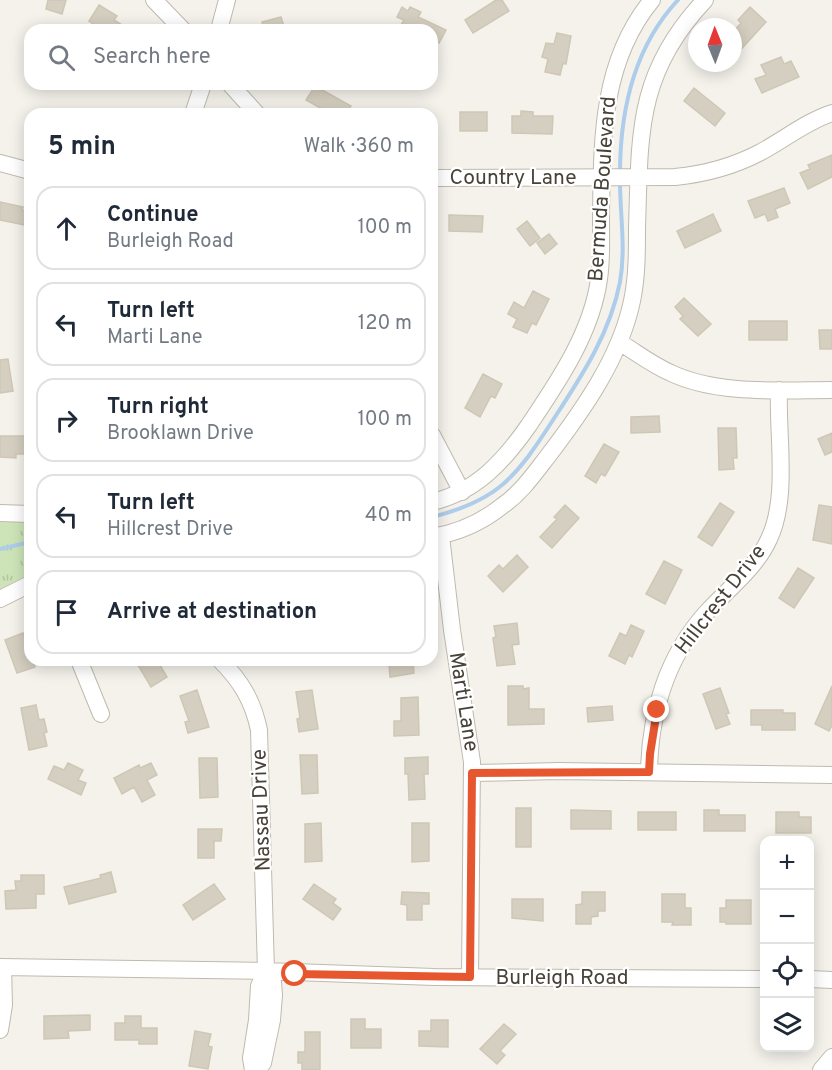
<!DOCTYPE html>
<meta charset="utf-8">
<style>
:root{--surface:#fff;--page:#f2f2f3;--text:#1f2937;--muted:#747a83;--line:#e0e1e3}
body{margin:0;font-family:Overpass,sans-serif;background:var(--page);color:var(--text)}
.controls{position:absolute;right:18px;bottom:18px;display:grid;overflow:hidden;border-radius:12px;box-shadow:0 3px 15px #0003}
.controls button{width:54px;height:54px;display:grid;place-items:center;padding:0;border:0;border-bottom:2px solid var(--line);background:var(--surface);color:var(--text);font:30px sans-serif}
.compass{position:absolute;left:688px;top:18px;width:54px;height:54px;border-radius:50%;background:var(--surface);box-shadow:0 3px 15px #0003;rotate:359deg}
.stop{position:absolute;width:18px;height:18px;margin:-14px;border:4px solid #e7572f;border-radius:50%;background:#fff}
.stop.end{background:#e7572f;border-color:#fff;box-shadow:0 2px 6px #0008}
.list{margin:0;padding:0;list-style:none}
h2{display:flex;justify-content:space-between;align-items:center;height:78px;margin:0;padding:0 24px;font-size:26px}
h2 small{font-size:20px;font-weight:400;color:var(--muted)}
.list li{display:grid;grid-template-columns:39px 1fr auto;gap:18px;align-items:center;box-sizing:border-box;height:84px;margin:0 12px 12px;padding:0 12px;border:2px solid var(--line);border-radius:18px}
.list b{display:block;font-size:22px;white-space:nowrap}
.list p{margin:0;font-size:20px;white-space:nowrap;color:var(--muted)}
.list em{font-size:20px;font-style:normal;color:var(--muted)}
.icon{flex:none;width:33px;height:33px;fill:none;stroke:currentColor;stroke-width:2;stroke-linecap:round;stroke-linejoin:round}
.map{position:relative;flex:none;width:832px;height:1070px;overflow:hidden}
.search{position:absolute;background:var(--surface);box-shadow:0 3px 15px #0003;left:24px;top:24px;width:414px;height:66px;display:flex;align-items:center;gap:15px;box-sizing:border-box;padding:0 21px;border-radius:18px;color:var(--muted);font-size:22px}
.panel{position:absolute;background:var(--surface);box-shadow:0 3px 15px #0003;left:24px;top:108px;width:414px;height:558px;border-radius:18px}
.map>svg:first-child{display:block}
.park{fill:url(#park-tufts)}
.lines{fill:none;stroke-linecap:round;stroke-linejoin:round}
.stream{stroke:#adcdeb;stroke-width:4}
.building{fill:#d5cfc1;stroke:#cfc7b5;stroke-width:1.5}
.minor-casing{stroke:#bfbaae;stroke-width:18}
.minor{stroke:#fff;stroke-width:16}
.route{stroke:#e7572f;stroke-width:8}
.labels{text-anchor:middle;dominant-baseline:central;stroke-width:4.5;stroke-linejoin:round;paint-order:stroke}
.street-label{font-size:21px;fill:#484339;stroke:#fff}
</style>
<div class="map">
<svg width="832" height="1070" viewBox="0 0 832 1070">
<defs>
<pattern id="park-tufts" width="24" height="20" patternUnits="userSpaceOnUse" patternTransform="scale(1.5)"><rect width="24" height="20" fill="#cde4b8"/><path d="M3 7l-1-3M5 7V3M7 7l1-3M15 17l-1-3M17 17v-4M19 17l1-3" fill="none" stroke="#b2c59f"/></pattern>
</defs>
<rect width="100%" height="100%" fill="#f4f2eb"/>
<path class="park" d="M0,517H30V574L0,589Z"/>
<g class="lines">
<path class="stream" d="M620,174C620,111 634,47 678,0
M432,517C456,511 482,502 502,485C523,467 538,443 553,420C581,377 610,334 620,282C626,248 620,215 620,181
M0,549L30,542"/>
</g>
<path class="building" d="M48,0H66L62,14L46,9Z
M496,0H502L509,11L473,33L465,20Z
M99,5L117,16L114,20L130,30H102L89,21Z
M402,7L408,11L410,7L421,12L418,17L446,30L439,43L432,40V30H412L401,25L404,20L397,17Z
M750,7L766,22L733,58V32L741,23L738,20Z
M281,17L285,30H264L262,22Z
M557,33L571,36L566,64L563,63L560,75L545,72L548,59L542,57L546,43L554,44Z
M781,57L784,64L791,61L799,77L762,93L755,79L766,75L761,65Z
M315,86L351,106L346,114H331L306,100Z
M694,88L725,113L715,126L684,101Z
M521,111L533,112V116H553L552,134L512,133V116H521Z
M460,112H487V131H460Z
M832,155V177L808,189L800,173L810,169L808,165Z
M784,188L790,203L775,209L778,217L768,221L765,214L755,218L748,201Z
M0,202L23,207L22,210L30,212V226L0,220Z
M713,214L721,231L685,248L677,231Z
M449,215L483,216L482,232L449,231Z
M527,221L540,238L530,246L517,229Z
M549,234L557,244L545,254L537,243Z
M533,291L549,299L536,325L532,323L527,333L513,327L517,319L508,314L514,302L524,308Z
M684,298L711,324L698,336L680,319L683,316L675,307Z
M749,321H787V340H749Z
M819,330H832V349H820Z
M8,359L13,391L0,393V360Z
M483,374L502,384L495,398L491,396L480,417L465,408Z
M659,416L660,432L631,433V417Z
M718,428H736L737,458H733L734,469L719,470Z
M832,433V452L825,455L818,439Z
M0,436H30V454H16V458L0,457Z
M604,444L619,452L605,476L601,474L596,483L585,476Z
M720,503L734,512L712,546L698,537Z
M565,505L579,518L552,548L540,537L557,519L554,517Z
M819,505L832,507V544L813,540Z
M517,555L528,567L503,592L488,576L499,565L503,569Z
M664,561L682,570L665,604L646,594Z
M798,568L814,578L794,608L779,598Z
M517,623L519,644L512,645L515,664L497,666L493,638L496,637L494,626Z
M631,625L644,631L632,657L629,655L625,664L609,656L620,633L626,636Z
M23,633L30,653V660H33L35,667L17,673L5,640Z
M135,660H157L167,677L151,687Z
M393,660H413L414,673L390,677L389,663H393Z
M508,686H523V689L529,688V709H544V724L508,725Z
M832,686V725L829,731L815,724Z
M720,688L729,713L726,714L730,724L716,729L703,694Z
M197,690L209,727L188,733L185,722L189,721L180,696Z
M312,690L318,729L299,732L297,719L300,718L296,692Z
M418,697L419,735L394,736V721H401V698Z
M36,705L39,720L44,719L47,732L44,733L47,746L29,750L21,708Z
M612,706L613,720L588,722L587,708Z
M751,710H783V713H795V730H762V725H751Z
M300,755H317L318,793L302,794Z
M428,757V774H424L425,799L409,800L408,774H405V758Z
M199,758H217L218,797L200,798Z
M68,763L83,770L78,780L86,783L81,795L48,779L54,766L64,770Z
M151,763L157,775L147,780L155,795L142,802L134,787L122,794L114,778L139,765L140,768Z
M516,808H531V847H516Z
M571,810L611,811V829H571Z
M704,810H719V815H745V831H704Z
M638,812H676V830H638Z
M776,812H799V817H811V833H776Z
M321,823L322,861L305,862V824Z
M412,823H429V861L412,862Z
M198,829H222L221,841H214V858H198Z
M111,872L116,892L69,904L64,887L101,878L100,875Z
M21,875H44V894H36V908L6,909L5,891L16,890L15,881H21Z
M214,884L225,899L193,920L183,905Z
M314,884L336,899L333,903L341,909L333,920L303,899Z
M402,892L429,893V904H422V920H407V905L401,904Z
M582,892H605V911H598V916L591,917V924H576V905L582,904Z
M662,894H685V908H691V925H672L673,922H662Z
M512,899H543V921L512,918Z
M726,900H751V924H726V922H720V908H726Z
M90,1015V1030L68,1031L69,1038L44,1039V1016Z
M125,1016H141V1028H157V1044H139V1040H115V1023H125Z
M351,1019H365V1029H381V1048H351Z
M431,1020H448V1047L419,1046V1031H431Z
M504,1024L516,1034L500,1051L505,1055L497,1064L480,1049Z
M195,1031L211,1034L208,1046L212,1047L208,1069L189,1066Z
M305,1032H320V1070H302V1063H298V1052H305Z"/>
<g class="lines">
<g class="minor-casing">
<path id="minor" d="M154,0L183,30
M219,30L227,0
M230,84L257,114
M193,114L203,84
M0,163L30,171
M432,178L675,177C705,174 732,167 759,153C784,140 805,122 832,113
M619,342C636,352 652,365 671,373C717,395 781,390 832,390
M432,435L462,492
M432,502C476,492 504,461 529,425C558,382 592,332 599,279C602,260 601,240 601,220C602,143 600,63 652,0
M0,513L30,514
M441,536L452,630L472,762L470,977
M432,537C457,533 482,522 502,506C521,493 534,474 548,456C583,410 620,358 632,301C637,277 637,253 637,228C640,134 636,73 705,0
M0,599L30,584
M79,660L101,714
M220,660C241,681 253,701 259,730L266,971L259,986L257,1020L251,1058L253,1070
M649,772C650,713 667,656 707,612C728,589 756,568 769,539C789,497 777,436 779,390
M473,773L558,771L832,775
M0,967L266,971L434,977L764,979
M810,979L832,980
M0,1030L4,1005L3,967
M256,1070L263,1063L272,1020L274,995L273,982L266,971
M821,1070L832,1057"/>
</g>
<use href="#minor" class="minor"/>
</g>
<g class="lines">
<path class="route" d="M295,974L470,977L472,773L649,772L650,754L657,710"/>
</g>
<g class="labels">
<g class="street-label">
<text x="513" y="178">Country Lane</text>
<text transform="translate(603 189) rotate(-86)">Bermuda Boulevard</text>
<text transform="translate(721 600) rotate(-52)">Hillcrest Drive</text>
<text transform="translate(463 702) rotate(81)">Marti Lane</text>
<text transform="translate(262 810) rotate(-92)">Nassau Drive</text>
<text x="562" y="978">Burleigh Road</text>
</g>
</g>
</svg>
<div class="controls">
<button>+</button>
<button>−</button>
<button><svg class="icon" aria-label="locate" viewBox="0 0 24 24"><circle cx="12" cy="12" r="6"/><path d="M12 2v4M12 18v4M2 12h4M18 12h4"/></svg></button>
<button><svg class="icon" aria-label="layers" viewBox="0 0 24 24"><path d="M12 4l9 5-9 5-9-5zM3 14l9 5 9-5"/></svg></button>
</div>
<svg class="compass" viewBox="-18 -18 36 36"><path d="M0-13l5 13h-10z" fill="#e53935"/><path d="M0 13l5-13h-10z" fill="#747a83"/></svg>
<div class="stop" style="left:295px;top:974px"></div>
<div class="stop end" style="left:657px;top:710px"></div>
<div class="search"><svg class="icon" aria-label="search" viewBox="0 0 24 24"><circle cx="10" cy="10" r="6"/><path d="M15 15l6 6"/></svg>Search here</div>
<section class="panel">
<h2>5 min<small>Walk · 360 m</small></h2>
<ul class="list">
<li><svg class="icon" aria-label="ahead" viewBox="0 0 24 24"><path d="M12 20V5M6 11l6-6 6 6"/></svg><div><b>Continue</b><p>Burleigh Road</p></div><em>100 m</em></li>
<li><svg class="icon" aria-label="left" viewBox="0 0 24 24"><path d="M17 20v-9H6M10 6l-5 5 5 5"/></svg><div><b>Turn left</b><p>Marti Lane</p></div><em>120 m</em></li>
<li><svg class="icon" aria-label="right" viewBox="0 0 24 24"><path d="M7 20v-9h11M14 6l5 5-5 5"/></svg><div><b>Turn right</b><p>Brooklawn Drive</p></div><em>100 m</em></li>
<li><svg class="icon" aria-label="left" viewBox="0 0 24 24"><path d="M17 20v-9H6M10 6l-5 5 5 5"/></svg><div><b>Turn left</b><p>Hillcrest Drive</p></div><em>40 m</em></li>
<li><svg class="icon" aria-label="arrive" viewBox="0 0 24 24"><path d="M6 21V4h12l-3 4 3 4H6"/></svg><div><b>Arrive at destination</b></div></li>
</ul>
</section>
</div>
